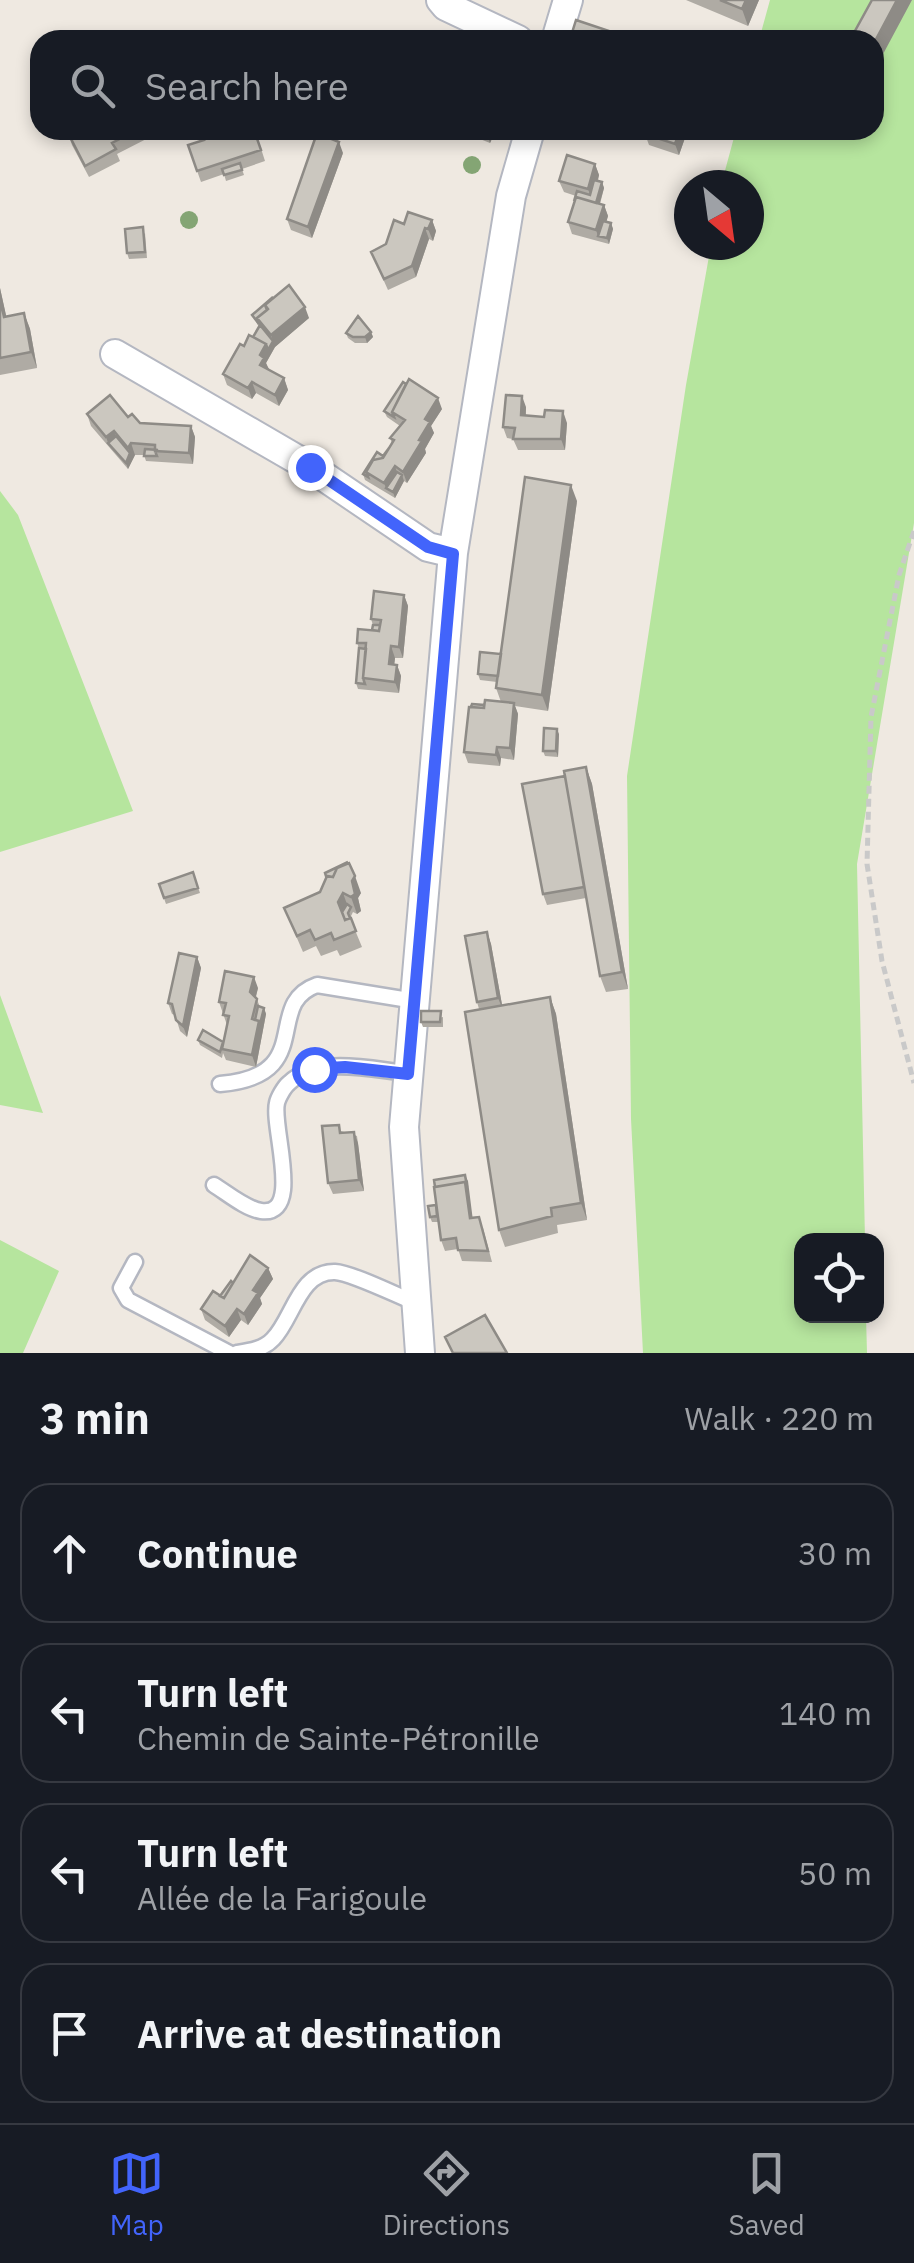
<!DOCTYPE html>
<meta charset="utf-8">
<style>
:root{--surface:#171b24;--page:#242831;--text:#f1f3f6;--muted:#9ea1a6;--line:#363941;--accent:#4264fb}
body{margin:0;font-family:"IBM Plex Sans",sans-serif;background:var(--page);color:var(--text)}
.controls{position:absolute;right:30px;bottom:30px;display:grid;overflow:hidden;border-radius:20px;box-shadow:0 5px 15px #0003}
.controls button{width:90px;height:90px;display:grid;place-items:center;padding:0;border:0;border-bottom:2px solid var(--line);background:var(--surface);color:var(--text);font:50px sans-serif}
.compass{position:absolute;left:674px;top:170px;width:90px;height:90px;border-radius:50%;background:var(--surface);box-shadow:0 5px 15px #0003;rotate:151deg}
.stop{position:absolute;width:30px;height:30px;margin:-22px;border:8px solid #4264fb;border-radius:50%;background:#fff}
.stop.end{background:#4264fb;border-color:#fff;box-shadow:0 2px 10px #0008}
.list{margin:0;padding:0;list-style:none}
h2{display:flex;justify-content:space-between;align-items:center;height:130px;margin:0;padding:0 40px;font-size:42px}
h2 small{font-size:32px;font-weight:400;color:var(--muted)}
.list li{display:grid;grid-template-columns:65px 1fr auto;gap:30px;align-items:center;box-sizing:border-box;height:140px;margin:0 20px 20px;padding:0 20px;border:2px solid var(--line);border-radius:30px}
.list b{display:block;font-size:38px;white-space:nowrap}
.list p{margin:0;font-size:32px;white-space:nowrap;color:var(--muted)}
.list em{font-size:32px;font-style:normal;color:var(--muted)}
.icon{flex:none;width:55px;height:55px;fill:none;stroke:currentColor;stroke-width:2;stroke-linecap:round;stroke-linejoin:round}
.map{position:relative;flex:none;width:914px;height:1353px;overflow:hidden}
.search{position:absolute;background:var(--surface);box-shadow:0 5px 15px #0003;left:30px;right:30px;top:30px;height:110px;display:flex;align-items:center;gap:25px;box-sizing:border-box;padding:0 35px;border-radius:30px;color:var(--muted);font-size:38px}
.sheet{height:770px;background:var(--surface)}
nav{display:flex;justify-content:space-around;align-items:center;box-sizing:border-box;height:140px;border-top:2px solid var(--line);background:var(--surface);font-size:28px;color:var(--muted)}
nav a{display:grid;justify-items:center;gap:5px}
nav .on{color:var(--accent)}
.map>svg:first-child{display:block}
.green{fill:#b6e59e}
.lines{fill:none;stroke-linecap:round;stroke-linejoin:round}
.service-casing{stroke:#b4b7c1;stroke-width:19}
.minor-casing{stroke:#b4b7c1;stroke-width:32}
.path{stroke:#c9c9c9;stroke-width:5;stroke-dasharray:8 5;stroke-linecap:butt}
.service{stroke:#fff;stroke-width:14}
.minor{stroke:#fff;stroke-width:28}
.tree{fill:#84a574}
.wall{fill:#afaba4}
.shaded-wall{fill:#8e8b86}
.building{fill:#cbc7bf;stroke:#8e8b86;stroke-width:2.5}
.route{stroke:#4264fb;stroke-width:12}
</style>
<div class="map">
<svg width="914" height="1353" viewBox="0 0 914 1353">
<rect width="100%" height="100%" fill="#efe9e1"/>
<path class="green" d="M770,0H914V523L857,864L865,1240H802V1316H866L867,1353H643L631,1119L627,776L686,385L711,245H749V185H722L723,178L736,130H874V40H759Z
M0,491L18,515L133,811L0,852Z
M0,995L43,1113L0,1105Z
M0,1240L59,1271L23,1353H0Z"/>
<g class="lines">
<g class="service-casing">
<path id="service" d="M220,1084C318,1076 262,1004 317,985L415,1001
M214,1185C227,1193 246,1209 261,1211C304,1217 271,1126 277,1103C278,1098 284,1087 289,1083C318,1055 373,1070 409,1073
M135,1262L121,1288L128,1300L229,1353
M237,1353C250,1351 264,1349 273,1339C293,1319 299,1271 335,1272C352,1273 398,1296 416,1303"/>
</g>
<g class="minor-casing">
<path id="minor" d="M441,0L446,6L518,40
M556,40L568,0
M115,354L310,467L428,547L453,553
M420,1353L404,1127L453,553L511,196L530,130"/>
</g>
<path class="path" d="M914,531L899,575L871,717L867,864L882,961L914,1083"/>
<use href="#service" class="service"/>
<use href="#minor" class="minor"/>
</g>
<g class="tree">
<circle cx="472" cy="165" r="9"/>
<circle cx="189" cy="220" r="9"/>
</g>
<path class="wall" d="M686,0H759L748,26Z
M74,130H157L158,133L117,154L120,161L89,177L72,145L68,133Z
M255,130L265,161L242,169L244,175L226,181L224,174L201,182L188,145Z
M452,130H496L490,143L465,133L463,138L454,135Z
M636,130H684L686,135L679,155L649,145L645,134Z
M343,153L312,238L291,230L287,219Z
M595,164L599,175L598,181L602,182L604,188L600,204L604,205L608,216L606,222L611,223L613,229L609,244L572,234L568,222L576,196L564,192L559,181Z
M432,220L436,231L433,241L429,239L416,277L388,290L371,252L386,244L404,224Z
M145,233L147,258L129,259L127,253Z
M0,288L6,316L24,313L30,329L37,368L0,375Z
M273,297L309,318L275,347L266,363L268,370L284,378L288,390L279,406L256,393L252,399L227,385L223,374L244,346L253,337L259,327L252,315Z
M371,332L373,337L367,343H355L348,338L346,333Z
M526,407V416L567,423L565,450H518L513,439L507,438L503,427Z
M442,409L431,426L434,433L425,449L426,453L407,483L404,481L395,498L365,480L363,474L383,456L392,443L390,438L400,426L387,417L384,411Z
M87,414L128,417L140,423L191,426L195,437L193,464L146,461L144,455H135L128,469L91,426Z
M577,501L548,711L515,706L518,714L514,760L501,758L500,766L468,763L464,752L484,705L501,702L496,688L497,682L480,680L478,674L501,654Z
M404,595L408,606L403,658H395L394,665H397L401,676L399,693L358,689L356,683L359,648L357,643L372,630L373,625L371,619Z
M559,734L558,757L545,756L543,751Z
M586,767L592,784L628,989L606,992L600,976L586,898L547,905L543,894L565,776Z
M193,872L200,893L166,904L159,884Z
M320,892L361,893L358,898L361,911L357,914L353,912L350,918L362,947L340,956L337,950L321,956L316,946L303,952L284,908Z
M487,932L491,944L502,1005L550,997L556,1014L587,1220L557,1225L558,1233L505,1247L499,1230L479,1009L477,1002Z
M197,957L201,968L187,1037L180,1031L175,1015L172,1014L168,1003Z
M258,988L256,997L260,1007L264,1008L266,1014L256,1067L226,1060L223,1053L222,1058L200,1045L198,1040L223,1043L227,1025L219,1002Z
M443,1017V1027H423L421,1022Z
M341,1131L357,1136L364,1191L333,1194L328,1183Z
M465,1175L472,1218L483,1228L492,1262L462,1261L458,1249L445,1251L441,1240L438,1222H432L430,1217Z
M268,1268L273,1279L260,1298L262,1304L248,1325L241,1320L229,1337L205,1320L201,1309L220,1296L233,1283Z"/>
<path class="shaded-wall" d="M746,0H759L748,26L742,9Z
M897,0H912L874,71V43Z
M487,130H496L490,143L486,132Z
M680,130H684L686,135L679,155L675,144Z
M339,142L343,153L312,238L308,227Z
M595,164L599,175L592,200L588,189Z
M602,182L604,188L597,213L595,207Z
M604,205L608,216L602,237L598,236L596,230Z
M432,220L436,231L433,241L428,229Z
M611,223L613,229L609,244L607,238Z
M425,228L429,239L416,277L412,266Z
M0,288L10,333L4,317L0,299Z
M305,307L309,318L275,347L266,363L269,369L264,377L260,365V355L266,344L273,341L271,335Z
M24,313L30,329L37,368L31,352Z
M371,332L373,337L367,343L365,337Z
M284,378L288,390L279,406L275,395Z
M252,382L256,393L252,399L248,388Z
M522,396L526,407L525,427L521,415Z
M438,398L442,409L431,426L434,433L425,449L426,453L407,483L403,472L425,419Z
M563,411L567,423L565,450L561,439Z
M191,426L195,437L193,464L189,453Z
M114,431L118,442L108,443L110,448L106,437Z
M131,443L135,455L128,469L126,463L130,453L128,448Z
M395,466L399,478L386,488L384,483Z
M402,475L404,481L395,498L393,492Z
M571,485L577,501L548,711L542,695Z
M404,595L408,606L403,658L399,647Z
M391,646L395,658L393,676L389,664Z
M397,665L401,676L399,693L395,682Z
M514,703L518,714L514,760L510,748Z
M557,729L559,734L558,757L556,751Z
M497,747L501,758L500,766L496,755Z
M586,767L592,784L628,989L622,972Z
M355,876L361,893L358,898L361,911L357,914L351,897L352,881Z
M343,893L349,910L344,918L338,902Z
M487,932L491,944L503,1010L498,998Z
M197,957L201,968L187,1037L183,1026Z
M254,977L258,988L254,1003L250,992Z
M550,997L556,1014L587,1220L581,1203Z
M264,1008L266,1014L256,1067L252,1055L259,1021Z
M354,1132L358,1143L364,1191L359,1180Z
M465,1175L468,1181L474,1229L470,1218Z
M268,1268L273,1279L260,1298L262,1304L248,1325L244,1314L253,1290Z
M237,1309L241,1320L229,1337L225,1326Z"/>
<path class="building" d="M720,0H746L742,9Z
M872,0H897L874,43V40H850Z
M576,20L627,37L626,40H574L575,37L571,36Z
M74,130H137L112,143L116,149L85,166L68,133Z
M222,130H254L261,150L197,171L188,145L204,140L202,136Z
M645,130H680L675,144L645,134Z
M317,133L339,142L308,227L287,219Z
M567,155L595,164L588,189L559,181Z
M240,163L242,170L224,175L222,169Z
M594,180L602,182L596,203L576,197L574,201L577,191L590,195Z
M576,197L604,205L596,230L568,222Z
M408,212L432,220L428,229L425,228L412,266L384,279L371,252L386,244L394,220L404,224Z
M603,221L611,223L607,238L598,236Z
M143,227L145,252L127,253L125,229Z
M289,285L305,307L271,335L257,318L268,309L265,305Z
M273,297L265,305L267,310L257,318L259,324L252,315Z
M0,299L4,317L24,313L31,352L0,358Z
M358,316L371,332L365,337H353L346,333Z
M260,325L273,341L268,350L266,344L253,337Z
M249,335L266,344L260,355L264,358L260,365L284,378L275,395L252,382L248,388L223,374L240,344L244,346Z
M409,379L438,398L425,419L430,422L419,440L422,441L403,472L395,466L384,483L366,472L373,460L383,458L394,440L390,438L405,420L392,412Z
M403,382L406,384L392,412L394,417L384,411Z
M110,395L128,417L132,414L140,423L191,426L189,453L155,451V445L131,443L128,448L114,431L106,437L87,414Z
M506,395L522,396L521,415L544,417L545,410L563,411L561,439H513L515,428L503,427Z
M116,436L130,453L126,463L108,443Z
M389,448L383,458L373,460L366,472L368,477L363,474L377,452L383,456Z
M145,449L158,450L155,451L157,456H144Z
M397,472L402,475L393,492L386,488Z
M525,477L571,485L542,695L496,688Z
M374,591L404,595L399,647L391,646L389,664L397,665L395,682L363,678L366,643H357L358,629L379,631L381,620L371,619Z
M373,625H380L379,631L372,630Z
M359,648L366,649L363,678L365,684L356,683Z
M480,652L501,654L498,676L478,674Z
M485,700L514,703L510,748L497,747L496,755L464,752L469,707L484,708Z
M472,704L484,705V708L471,707Z
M544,728L557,729L556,751H543Z
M586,767L622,972L600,976L564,771Z
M565,776L584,887L543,894L522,784Z
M348,862L337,868L333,877L326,876L325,873Z
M349,863L355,876L352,881L355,894L351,897L343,893L338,902L345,920L351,918L356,931L334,940L331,933L315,940L310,930L297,936L284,908L320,892L327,876L333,877L337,868Z
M193,872L198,888L164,898L159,884Z
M347,904L351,907L348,913L350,918L345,920L342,912Z
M487,932L498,998L477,1002L465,936Z
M179,953L197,957L183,1026L176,1020L172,1004L168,1003Z
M225,971L254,977L250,992L257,999L252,1019L259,1021L252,1055L222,1049L229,1016L223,1015L226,1003L219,1002Z
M550,997L581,1203L551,1208L552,1216L499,1230L465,1012Z
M258,1006L264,1008L260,1024L259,1021L255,1020Z
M421,1011H441L440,1022H421Z
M203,1030L223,1042L220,1052L198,1040Z
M339,1125L340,1133L354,1132L359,1180L328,1183L322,1126Z
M465,1175L467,1187L465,1182L435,1187L434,1180Z
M465,1182L470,1218L479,1217L488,1251L458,1250L456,1238L441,1240L434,1187Z
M436,1205L437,1216L430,1217L428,1206Z
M250,1255L268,1268L253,1290L258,1293L244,1314L237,1309L225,1326L201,1309L213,1291L224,1298Z
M231,1281L233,1283L224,1298L220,1296Z
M485,1315L507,1353H453L445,1337Z"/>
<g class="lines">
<path class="route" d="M310,467L428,547L453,554L408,1074L345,1067L314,1069"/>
</g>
</svg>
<div class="controls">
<button><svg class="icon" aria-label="locate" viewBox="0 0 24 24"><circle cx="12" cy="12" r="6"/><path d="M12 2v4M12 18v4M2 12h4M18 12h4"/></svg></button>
</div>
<svg class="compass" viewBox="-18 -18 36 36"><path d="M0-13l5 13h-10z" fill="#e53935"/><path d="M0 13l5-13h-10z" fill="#9ea1a6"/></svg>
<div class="stop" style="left:314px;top:1069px"></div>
<div class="stop end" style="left:310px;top:467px"></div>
<div class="search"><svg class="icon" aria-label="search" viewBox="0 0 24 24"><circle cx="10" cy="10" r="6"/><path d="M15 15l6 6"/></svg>Search here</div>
</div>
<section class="sheet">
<h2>3 min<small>Walk · 220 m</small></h2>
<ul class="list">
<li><svg class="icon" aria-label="ahead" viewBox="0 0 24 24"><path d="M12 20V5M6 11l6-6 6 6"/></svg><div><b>Continue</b></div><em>30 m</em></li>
<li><svg class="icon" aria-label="left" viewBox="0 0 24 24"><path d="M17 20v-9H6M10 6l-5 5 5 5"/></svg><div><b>Turn left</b><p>Chemin de Sainte-Pétronille</p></div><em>140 m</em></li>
<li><svg class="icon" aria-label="left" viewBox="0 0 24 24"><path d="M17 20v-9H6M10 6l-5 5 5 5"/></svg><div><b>Turn left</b><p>Allée de la Farigoule</p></div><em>50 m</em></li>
<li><svg class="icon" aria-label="arrive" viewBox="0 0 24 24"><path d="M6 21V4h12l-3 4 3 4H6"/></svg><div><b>Arrive at destination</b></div></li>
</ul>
</section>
<nav>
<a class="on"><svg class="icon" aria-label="map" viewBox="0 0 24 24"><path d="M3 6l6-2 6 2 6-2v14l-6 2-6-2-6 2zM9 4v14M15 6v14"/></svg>Map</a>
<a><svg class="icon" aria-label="directions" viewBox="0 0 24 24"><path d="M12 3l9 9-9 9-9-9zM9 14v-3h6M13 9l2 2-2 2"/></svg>Directions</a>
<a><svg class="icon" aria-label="saved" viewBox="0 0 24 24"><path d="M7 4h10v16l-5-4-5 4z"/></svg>Saved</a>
</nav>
